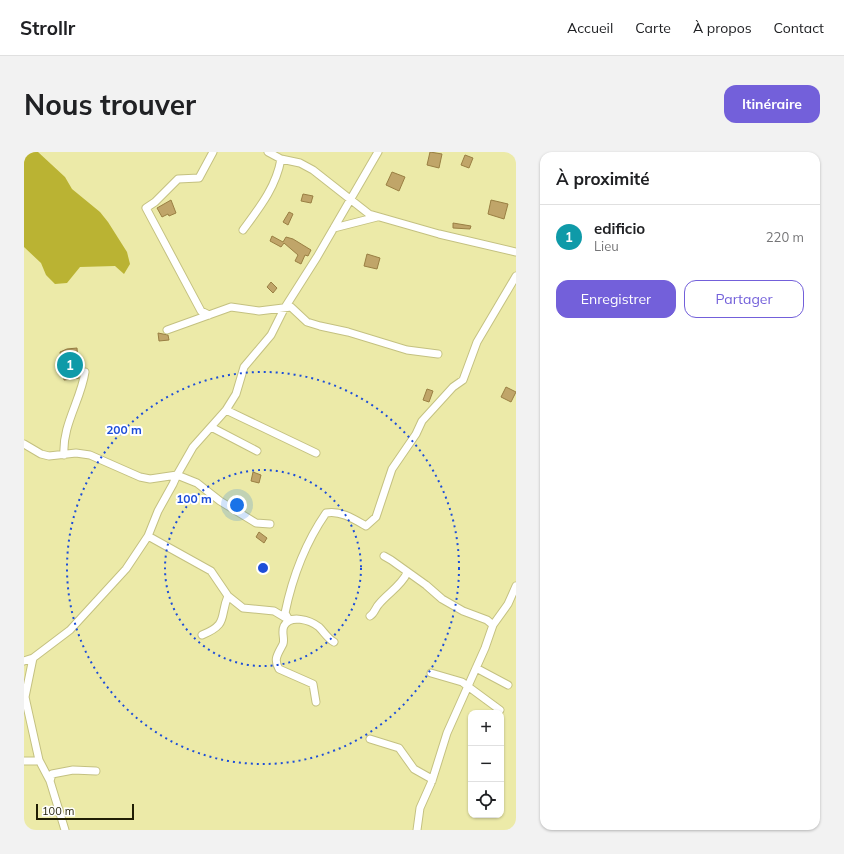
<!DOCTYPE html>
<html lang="fr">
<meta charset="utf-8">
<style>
:root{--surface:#fff;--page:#f2f2f2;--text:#202124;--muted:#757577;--line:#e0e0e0;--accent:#7360da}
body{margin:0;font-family:Mulish,sans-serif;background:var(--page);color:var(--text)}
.controls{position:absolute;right:12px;bottom:12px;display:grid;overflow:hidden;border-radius:8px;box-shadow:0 1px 3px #0004}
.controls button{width:36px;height:36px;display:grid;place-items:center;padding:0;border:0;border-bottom:1px solid var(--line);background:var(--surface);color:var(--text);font:20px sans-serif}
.scale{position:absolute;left:12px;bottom:10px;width:98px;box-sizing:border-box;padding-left:4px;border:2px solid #201e04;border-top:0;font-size:11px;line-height:14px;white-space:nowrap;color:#201e04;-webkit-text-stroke:3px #fff;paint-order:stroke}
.you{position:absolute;left:213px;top:353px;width:14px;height:14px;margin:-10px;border:3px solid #fff;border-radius:50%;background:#1a73e8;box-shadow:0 0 0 6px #1a73e833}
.badge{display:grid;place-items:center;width:26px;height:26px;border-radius:50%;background:var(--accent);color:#fff;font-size:13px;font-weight:700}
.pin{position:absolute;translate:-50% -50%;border:2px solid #fff;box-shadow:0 1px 4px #0006}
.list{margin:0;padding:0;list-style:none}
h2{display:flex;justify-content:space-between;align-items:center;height:52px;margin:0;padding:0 16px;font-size:17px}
h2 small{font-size:13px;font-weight:400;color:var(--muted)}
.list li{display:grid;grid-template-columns:26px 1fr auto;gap:12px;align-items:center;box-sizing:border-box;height:64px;padding:0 16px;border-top:1px solid var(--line)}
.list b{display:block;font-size:15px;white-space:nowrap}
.list p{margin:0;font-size:13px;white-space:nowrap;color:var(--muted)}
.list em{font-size:13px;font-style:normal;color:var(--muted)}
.actions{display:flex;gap:8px;padding:12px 16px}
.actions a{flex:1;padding:9px 0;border:1px solid var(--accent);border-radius:12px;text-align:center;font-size:14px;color:var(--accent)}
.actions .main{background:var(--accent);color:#fff}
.icon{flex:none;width:22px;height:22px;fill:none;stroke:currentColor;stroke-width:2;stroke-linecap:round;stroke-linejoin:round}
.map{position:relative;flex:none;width:492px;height:678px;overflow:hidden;border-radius:12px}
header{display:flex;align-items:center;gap:24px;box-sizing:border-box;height:56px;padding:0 20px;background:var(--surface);border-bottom:1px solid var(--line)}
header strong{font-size:19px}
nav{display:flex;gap:22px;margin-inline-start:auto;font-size:14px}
.intro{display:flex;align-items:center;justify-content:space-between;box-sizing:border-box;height:96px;padding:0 24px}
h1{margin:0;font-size:28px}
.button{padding:10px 18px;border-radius:12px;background:var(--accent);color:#fff;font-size:14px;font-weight:700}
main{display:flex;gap:24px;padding:0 24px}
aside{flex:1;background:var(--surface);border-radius:12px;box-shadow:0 1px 3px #0004}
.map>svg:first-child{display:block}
.forest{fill:#bab333}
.building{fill:#c0a569;stroke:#997f43}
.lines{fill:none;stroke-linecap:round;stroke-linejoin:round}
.minor-casing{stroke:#c4c181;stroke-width:9}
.minor{stroke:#fff;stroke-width:7}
.ring{fill:none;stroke:#1d4ed8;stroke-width:2;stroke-dasharray:2 4}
.centre{fill:#1d4ed8;stroke:#fff;stroke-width:2}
.ring-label{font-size:12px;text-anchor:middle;font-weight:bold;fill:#1d4ed8;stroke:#fff;stroke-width:4;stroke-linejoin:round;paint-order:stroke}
</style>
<header>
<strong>Strollr</strong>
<nav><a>Accueil</a><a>Carte</a><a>À propos</a><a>Contact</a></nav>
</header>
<div class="intro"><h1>Nous trouver</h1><a class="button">Itinéraire</a></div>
<main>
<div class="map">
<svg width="492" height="678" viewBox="0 0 492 678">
<rect width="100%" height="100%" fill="#eceaa8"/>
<path class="forest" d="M0,0H14L41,25L48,37L76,60L84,70L103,100L106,112L100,122L91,114L56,115L43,131L31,132L22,123L17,111L0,95Z"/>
<path class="building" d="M406,0L418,2L415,16L403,13Z
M441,3L449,6L445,16L437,13Z
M368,20L381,25L375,39L362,33Z
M279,42L289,44L287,51L277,49Z
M147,48L152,61L145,64L144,62L138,65L133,56Z
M467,48L484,52L480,67L464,62Z
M265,60L269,62L264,73L259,70Z
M429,71L447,74L446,77L429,76Z
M248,84L259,90L262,85L269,87L287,98L284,104L281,103L277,112L271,109L274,103L260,91L257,95L246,89Z
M343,102L356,106L353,117L340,114Z
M247,130L253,136L249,141L243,135Z
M134,181L144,183L145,188L135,189Z
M53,196L55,226L40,228L36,200L43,197Z
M482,235L492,240L487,250L477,245Z
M403,237L409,239L405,250L399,248Z
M229,320L237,323L235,331L227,329Z
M235,380L243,386L240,391L232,385Z"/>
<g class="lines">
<g class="minor-casing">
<path id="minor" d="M244,0L257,7L276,11L289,18L345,62L415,82L492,100
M310,76L353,65
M219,78C236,55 252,35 257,7
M185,163L177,159L122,56L131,50L154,27L175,26L189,0
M143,178L207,155L235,159L267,155L283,170L296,174L324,180L383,198L414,202
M202,258L292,301
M187,275L233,299
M0,292L17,302L25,304L52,301L66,303L116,325L126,327L153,323L173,331L196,349L232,371L246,372
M40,303C38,273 57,248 61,220
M124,384L187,419L204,444L219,456L250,459L265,468
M360,404L367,408L402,433L418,447L439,459L463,468L469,473
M346,464C351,461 351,456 355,452C364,441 377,434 383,421
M265,468L261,461C268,427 282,390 302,361C316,358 330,367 342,374L352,365L368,317L392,282L398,269L429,235L439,228L453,190L492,124
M178,483C205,472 195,465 204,444
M9,506L1,545L15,608L26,629L41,678
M0,509L9,506L46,478L102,417L124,384L134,359L149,332L153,323L169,295L202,258L212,242L220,215L247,183L260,157L293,105L354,0
M452,516L484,533
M407,521L438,530L476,558
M292,550L289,532L255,517C249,507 254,502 259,492C261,487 257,480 260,474C266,462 286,468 295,475C300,480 304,487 310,490
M346,587L375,596L390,617L406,626L408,629
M0,609H12L15,608
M26,629L28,622L49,618L72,619
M393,678L396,656L408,629L423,581L461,496L469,473L484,452L492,434"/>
</g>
<use href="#minor" class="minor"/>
</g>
<g class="ring">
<circle cx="239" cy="416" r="98"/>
<circle cx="239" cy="416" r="196"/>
</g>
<circle cx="239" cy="416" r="6" class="centre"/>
<g class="ring-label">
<text x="100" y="282">200 m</text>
<text x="170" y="351">100 m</text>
</g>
</svg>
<div class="controls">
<button>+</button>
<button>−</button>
<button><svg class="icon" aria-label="locate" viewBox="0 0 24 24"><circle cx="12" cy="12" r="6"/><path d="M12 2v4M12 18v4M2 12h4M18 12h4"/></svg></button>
</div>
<div class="scale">100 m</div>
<div class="you"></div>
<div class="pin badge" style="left:46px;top:213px;background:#0f9aa8">1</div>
</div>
<aside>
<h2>À proximité<small></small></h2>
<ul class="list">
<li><span class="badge" style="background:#0f9aa8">1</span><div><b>edificio</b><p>Lieu</p></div><em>220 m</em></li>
</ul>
<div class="actions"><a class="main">Enregistrer</a><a>Partager</a></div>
</aside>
</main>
